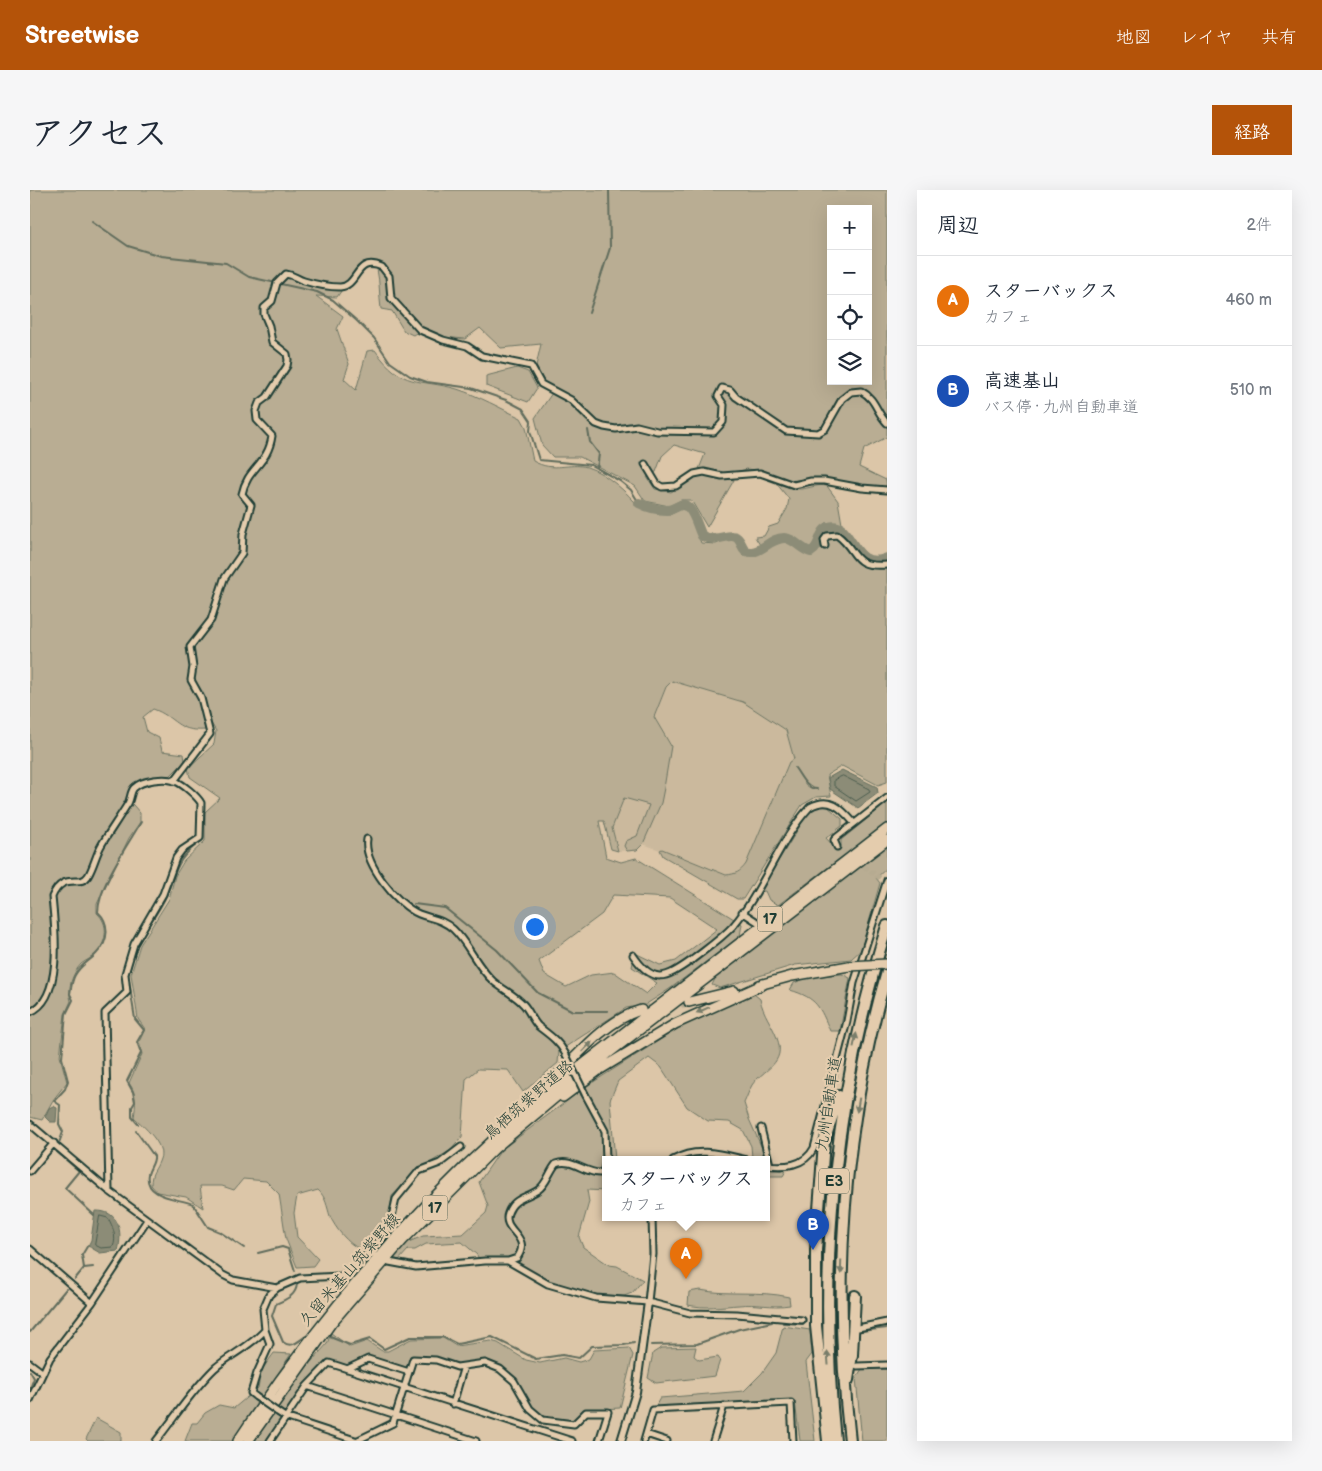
<!DOCTYPE html>
<html lang="ja">
<meta charset="utf-8">
<style>
:root{--surface:#fff;--page:#f6f6f7;--text:#1f2937;--muted:#747a83;--line:#e0e1e3;--accent:#b45309}
body{margin:0;font-family:"Balsamiq Sans","Klee One",sans-serif;background:var(--page);color:var(--text)}
.controls{position:absolute;right:15px;top:15px;display:grid;overflow:hidden;border-radius:0px;box-shadow:0 5px 20px #0002}
.controls button{width:45px;height:45px;display:grid;place-items:center;padding:0;border:0;border-bottom:1px solid var(--line);background:var(--surface);color:var(--text);font:25px sans-serif}
.you{position:absolute;left:504px;top:736px;width:18px;height:18px;margin:-12px;border:4px solid #fff;border-radius:50%;background:#1a73e8;box-shadow:0 0 0 8px #1a73e833}
.badge{display:grid;place-items:center;width:32px;height:32px;border-radius:50%;background:var(--accent);color:#fff;font-size:16px;font-weight:700}
.pin{position:absolute;translate:-50% -41px;filter:drop-shadow(0 1px 2px #0008)}
.pin::after{content:'';position:absolute;top:26px;width:18px;height:15px;background:inherit;clip-path:polygon(0 0,100% 0,50% 100%)}
.popup{position:absolute;left:572px;top:966px;width:168px;height:65px;box-sizing:border-box;display:grid;place-content:center;border-radius:0px;background:var(--surface);filter:drop-shadow(0 1px 4px #0005);font-size:16px;white-space:nowrap;color:var(--muted)}
.popup b{font-size:19px;color:var(--text)}
.popup::after{content:'';position:absolute;left:50%;top:100%;margin-left:-10px;border:10px solid transparent;border-top-color:var(--surface)}
.list{margin:0;padding:0;list-style:none}
h2{display:flex;justify-content:space-between;align-items:center;height:65px;margin:0;padding:0 20px;font-size:21px}
h2 small{font-size:16px;font-weight:400;color:var(--muted)}
.list li{display:grid;grid-template-columns:32px 1fr auto;gap:15px;align-items:center;box-sizing:border-box;height:90px;padding:0 20px;border-top:1px solid var(--line)}
.list b{display:block;font-size:19px;white-space:nowrap}
.list p{margin:0;font-size:16px;white-space:nowrap;color:var(--muted)}
.list em{font-size:16px;font-style:normal;color:var(--muted)}
.icon{flex:none;width:28px;height:28px;fill:none;stroke:currentColor;stroke-width:2;stroke-linecap:round;stroke-linejoin:round}
.map{position:relative;flex:none;width:857px;height:1251px;overflow:hidden;border-radius:0px}
header{display:flex;align-items:center;gap:30px;box-sizing:border-box;height:70px;padding:0 25px;background:var(--accent);color:#fff}
header strong{font-size:24px}
nav{display:flex;gap:28px;margin-inline-start:auto;font-size:18px}
.intro{display:flex;align-items:center;justify-content:space-between;box-sizing:border-box;height:120px;padding:0 30px}
h1{margin:0;font-size:35px}
.button{padding:12px 22px;border-radius:0px;background:var(--accent);color:#fff;font-size:18px;font-weight:700}
main{display:flex;gap:30px;padding:0 30px}
aside{flex:1;background:var(--surface);border-radius:0px;box-shadow:0 5px 20px #0002}
.map>svg:first-child{display:block}
.built{fill:#cbb99d}
.green{fill:#b9ad93;stroke:#6c7564;fill-rule:evenodd}
.water{fill:#8c8c77;stroke:#606c5c}
.lines{fill:none;stroke-linecap:round;stroke-linejoin:round}
.shore{stroke:#4b5d4f;stroke-width:1}
.stream{stroke:#606c5c;stroke-width:2}
.river{stroke:#8c8c77;stroke-width:10}
.minor-tunnel{stroke:#b6ab91;stroke-width:5;stroke-dasharray:5 2.5;stroke-linecap:butt}
.primary-tunnel{stroke:#b6ab91;stroke-width:9;stroke-dasharray:9 4.5;stroke-linecap:butt}
.minor-casing{stroke:#1f3d34;stroke-width:9}
.tertiary-casing{stroke:#1f3d34;stroke-width:10}
.primary-casing{stroke:#1f3d34;stroke-width:12}
.motorway-casing{stroke:#1f3d34;stroke-width:14}
.minor{stroke:#e4ccad;stroke-width:5}
.tertiary{stroke:#e4ccad;stroke-width:6}
.primary{stroke:#e4ccad;stroke-width:9}
.motorway{stroke:#e4ccad;stroke-width:10}
.minor-bridge-casing{stroke:#1f3d34;stroke-width:9;stroke-linecap:butt}
.primary-bridge-casing{stroke:#1f3d34;stroke-width:12;stroke-linecap:butt}
.minor-bridge{stroke:#e4ccad;stroke-width:5}
.primary-bridge{stroke:#e4ccad;stroke-width:9}
.oneway{fill:#787d6a}
.labels{text-anchor:middle;dominant-baseline:central;stroke-width:4.5;stroke-linejoin:round;paint-order:stroke}
.shield{fill:#e4ccad;stroke:#5a6858;stroke-width:1}
.shield-label{font-size:15px;font-weight:bold;fill:#1f3d34}
.street-label{font-size:16px;fill:#1f3d34;stroke:#e4ccad}
</style>
<header>
<strong>Streetwise</strong>
<nav><a>地図</a><a>レイヤ</a><a>共有</a></nav>
</header>
<div class="intro"><h1>アクセス</h1><a class="button">経路</a></div>
<main>
<div class="map">
<svg width="857" height="1251" viewBox="0 0 857 1251">
<rect width="100%" height="100%" fill="#dcc6a8"/>
<filter id="ink" filterUnits="userSpaceOnUse"><feTurbulence type="fractalNoise" baseFrequency=".02" numOctaves="2"/><feDisplacementMap in="SourceGraphic" scale="10" xChannelSelector="R" yChannelSelector="G"/><feConvolveMatrix kernelMatrix="1 2 1 2 8 2 1 2 1" color-interpolation-filters="sRGB"/></filter>
<g filter="url(#ink)">
<path class="built" d="M642,491L713,512L756,540L765,569L759,572L716,674L704,685H696L632,659L630,660L613,654L607,660L588,661L580,630L591,603L641,556L624,527L636,497Z"/>
<path class="green" d="M0,0H857V247L834,259L829,277L856,290L857,298L786,288L758,291L735,281L717,279L698,284L669,279L675,264L644,255L632,266L626,282L617,287L625,299L641,302L671,284L704,290L677,337L661,310H651L639,316L615,311L605,296L550,267H523L512,255L505,228L522,203L544,215L555,230L567,238L553,214L515,193L506,176L511,154L471,158L450,138L435,149L413,147L394,138L383,145L374,141L362,121L351,119C349,105 350,93 347,79L327,78L307,107L286,106L313,126L307,139L319,174L314,189L326,200L337,161L345,160C373,199 388,188 427,199C449,206 470,218 491,228L496,237L503,271C524,283 538,272 557,277C576,283 598,303 610,318L640,324L650,319L659,321L671,353L686,354L699,348L707,351L713,365C729,365 741,354 757,351C766,357 781,372 789,358C792,353 793,347 797,343L802,340L815,345C824,362 834,379 857,370V592L848,595L812,576L797,585L801,606L786,607L772,615L713,709H707L633,666L630,660L632,659L696,685C706,684 710,682 716,674L759,572L764,569L756,540L713,512L642,491L636,497L624,527L641,556L634,598L631,613L613,654L607,660L597,661L594,656L596,651L607,646L619,615L594,608L582,638L588,661L581,659L574,631H569L576,667L591,672L606,668L712,734L710,746L641,798L615,815L596,818L529,861L528,873L493,902L478,880L448,879L436,889L432,947L421,960L386,981L362,1006L358,1035L347,1048L339,1055L330,1059C318,1054 305,1038 300,1026C297,1017 296,1007 288,1000L267,1006L264,1023L267,1047L288,1069L283,1076L267,1077L256,1049L249,1004L236,991L213,989L204,1000L192,996H170L173,1018L156,1007L127,1002L121,995C121,981 126,981 130,969C136,955 113,936 104,927C106,914 107,904 99,893L112,864L109,852L115,839L108,829L101,784L110,755L139,709L145,686L154,671L175,651V622L190,608L160,587L158,578L184,554L186,541L179,530L175,540C146,542 146,527 123,519L113,527L117,542L129,548L132,561L154,564L155,571L140,586L113,588L102,594L97,608L110,623V632L99,648L67,714V723C79,734 77,750 67,763C63,768 56,770 51,774C42,784 37,799 41,811L35,824L30,866L37,892L23,910L12,930L0,927ZM801,19H838V191H801ZM583,705L640,708L687,739L646,771L630,775L605,763L602,777L627,793L616,804L584,782L561,785L536,797L514,784L509,771L572,724Z
M487,178L498,182L507,198L498,212L456,196V186Z
M746,293C754,296 763,299 771,299C781,298 787,294 797,296L808,311L812,334L796,333L787,345L784,356L777,358C755,344 753,344 730,355L725,347L734,346L739,337L748,334L757,319L759,309Z
M857,613V633L748,715L739,710L735,701L729,702L778,623L788,617L797,616L812,629V636L796,648L805,658L811,656V650Z
M857,654V678L846,688L850,693L831,760L821,769L765,775L690,798L682,795L686,787Z
M812,784L820,788L810,841H800C790,817 787,808 760,800L764,793L779,787Z
M724,804L730,809C733,824 742,834 747,848C757,874 733,879 722,895C719,900 717,907 714,913L719,929L735,965L731,969L722,967L721,956L713,940L699,932L678,931L657,917L631,877L619,868L588,891L580,910L585,970H576V1001L557,1000L559,1012L549,1047L553,1057L579,1075L587,1076L613,1090L602,1103L594,1106L562,1104L520,1091L478,1069H449L447,1065L432,1052L396,1054L385,1060H378L369,1070L362,1068L376,1053L393,1046L433,1044L456,1023L458,1016L449,992L471,960L557,896L663,829Z
M674,965L696,970H654Z
M736,979L756,981L753,986H736Z
M670,1100C699,1106 729,1100 759,1107L760,1115C742,1118 726,1113 709,1115C692,1116 675,1119 658,1115L659,1102Z
M753,1136L780,1140L782,1164L776,1172L785,1251H770L765,1211L625,1217L630,1208L714,1201L732,1183L746,1163Z
M301,1143L320,1157L337,1151L352,1161H358L381,1149L413,1148L426,1156L461,1151L468,1153L496,1170L510,1173L534,1168L549,1172L559,1169L564,1160L599,1158L603,1165L590,1218L553,1220L543,1232L513,1227L502,1218L485,1190L469,1177L453,1171L428,1176L382,1167L378,1181L338,1168L317,1177L299,1170L276,1195L237,1251H225L267,1188L297,1154Z
M666,1157L664,1166L669,1170L688,1167L690,1170L685,1186L626,1193L618,1188L623,1163L631,1158Z
M244,1163L261,1164L202,1251H155L162,1233H167L175,1223L189,1215L204,1218L228,1198L231,1181Z
M832,1179H857V1251H832L826,1188Z
M66,1228L91,1242V1251H58L56,1249Z"/>
<path class="water" d="M812,580L847,597L848,603L828,618L800,599L798,588Z
M23,916L27,918L26,932H20L15,927L19,918Z
M65,1021C89,1020 93,1041 88,1061L70,1063L58,1056L61,1050Z"/>
<g class="lines">
<path class="shore" d="M813,586L839,599L840,602L826,611L804,596V590Z
M70,1026L78,1028C83,1036 87,1048 83,1057L71,1058L65,1055Z"/>
<path class="stream" d="M62,31L98,56L131,66L196,73L219,87L287,102L303,110L327,131L344,148L360,172L380,186L397,192L441,198L476,210L493,219L501,231L500,241L509,270L561,275L590,291L601,300L609,313
M559,123L580,58L579,0
M558,240L560,252L569,264L567,279
M765,578C771,586 776,599 787,599
M384,714L415,718L467,760L508,803L543,821H578
M110,748C119,734 131,719 137,704C148,676 146,670 172,650
M106,756L98,785L105,829L114,840L107,852L111,863L97,891L103,902L105,912L102,917V927L108,934
M106,941L124,966C125,972 120,977 118,984C114,1008 147,1008 163,1014L178,1037L190,1042L214,1058
M29,953L33,942L29,934L30,915L24,911L35,899L38,891L32,868L36,824L43,810L40,804C41,798 42,790 45,785C50,775 60,771 67,763C79,751 80,733 68,722C69,695 97,656 111,632
M27,962L49,981L35,998L64,1025
M228,1063L252,1057L258,1059L265,1081
M54,1078L52,1065L58,1055
M45,1089L54,1078L63,1077
M267,1094C266,1106 256,1109 246,1114L242,1126L253,1152C262,1159 268,1151 276,1146
M753,1133L773,1134
M831,1141L857,1138
M0,1142L36,1099
M300,1147L320,1155L340,1149L354,1159L380,1147H413L427,1154L462,1147L506,1169L532,1165L549,1168L562,1156L594,1155L604,1153
M621,1155L667,1154L709,1139L742,1132
M0,1181L4,1188L0,1198"/>
<path class="river" d="M609,313C617,317 627,320 636,320C645,321 651,310 658,317C665,324 668,338 672,346C687,353 698,343 706,347C713,351 711,363 722,362C733,361 741,348 754,348C764,348 771,360 781,362C791,357 788,341 799,337C823,329 821,384 857,368"/>
<path class="minor-tunnel" d="M807,657L821,667
M828,672L850,688
M772,1130L814,1136"/>
<path class="primary-tunnel" d="M611,820L659,812"/>
<g class="minor-casing">
<path id="minor" d="M615,274L627,294L632,297L646,296L664,284L674,282L692,286L730,283L764,295L781,291H794L832,298L857,300
M795,356L794,350L797,346L807,345C829,361 820,378 857,375
M144,591L180,544L171,508L161,490L163,477L160,457L181,430L194,389L212,363L213,344L221,315L212,304C217,278 238,275 242,246L227,230L226,221L229,213L237,207L257,176L258,170L257,164L242,152L239,136L234,124V118L242,111L247,93L256,84C264,85 267,89 274,91C284,94 300,97 310,97C329,96 325,65 352,77L359,86L361,108L390,140L413,150L437,156L452,166L501,176L511,194L541,210L566,234L574,237L586,239L607,236L627,241L684,242L693,232L694,215L688,206L692,198L700,200L706,207L756,241L788,243L795,239L812,209L821,202L831,201C846,209 846,222 857,233
M337,649C333,673 367,715 389,724C402,729 412,729 423,739C439,754 446,776 463,791C472,799 485,805 493,814C499,820 502,830 508,836C518,844 529,851 535,863
M807,657L804,650L807,647L857,608
M712,722L732,735
M603,765C623,795 635,789 662,770C676,759 691,749 703,736C734,700 748,651 780,617C800,606 811,618 824,633
M0,822C34,809 25,737 22,707C33,681 50,698 58,686C64,676 66,664 72,654C80,641 89,628 97,615C101,610 100,602 104,598C112,590 135,587 145,591C153,594 167,606 171,613L170,648L152,660L146,668L133,704L104,754L95,784L97,802L75,823L79,1001
M555,904L575,941L576,970
M0,934L79,1001L193,1085L203,1090L247,1098
M731,938L740,975
M643,970C667,956 691,964 717,970
M736,975C754,977 774,977 784,958L817,831L824,793L857,690
M0,981L24,953
M0,1059L62,1113
M340,1061L359,1040L366,1009L389,981L410,973L431,957
M478,1071L487,1068C503,1046 471,1041 478,1023C483,1008 496,1008 508,1000C517,994 519,982 526,974C542,968 554,983 570,983L574,980L576,972
M359,1072L386,1077L455,1071H478L518,1094L566,1108L618,1112L660,1123L707,1124L772,1130
M618,1112L623,1064L622,1028
M828,1138L857,1132
M0,1173L12,1182
M827,1176L857,1175
M317,1179L338,1169L379,1182
M277,1196L446,1251
M226,1207L221,1203L227,1183L240,1154L235,1140L233,1119L239,1105L247,1098L270,1088L311,1086L321,1081L340,1061L345,1065
M0,1210L20,1168L62,1113L117,1030
M423,1214L434,1176
M246,1221L255,1227L328,1251
M616,1244L637,1251
M126,1251C146,1226 162,1200 185,1178C201,1164 220,1157 235,1140
M240,1251L277,1196L299,1173L542,1251
M326,1251L363,1233L383,1169L406,1170L427,1177L455,1173L470,1179L484,1191L500,1219L513,1230L544,1234L556,1222H578L569,1251
M614,1251L623,1220L761,1213L763,1251
M683,1251L694,1216"/>
</g>
<g class="tertiary-casing">
<path id="tertiary" d="M591,1251L606,1202L618,1112"/>
</g>
<g class="primary-casing">
<path id="primary" d="M729,795L762,786L819,776
M659,812L704,801
M515,898C543,871 573,831 611,820
M533,907L569,880L645,834L734,794
M208,1251C283,1137 372,1032 474,940C515,903 560,869 604,835C688,769 773,705 857,639
M218,1251L302,1132L373,1050L465,958L575,866L857,650"/>
</g>
<g class="motorway-casing">
<path id="motorway" d="M818,1190L822,1165L825,1106
M798,1251L786,1136V1060L794,952L809,906
M805,1251C787,1074 804,906 857,736
M820,1251C802,1094 813,934 857,782"/>
</g>
<use href="#minor" class="minor"/>
<use href="#tertiary" class="tertiary"/>
<use href="#primary" class="primary"/>
<use href="#motorway" class="motorway"/>
<g class="minor-bridge-casing">
<path id="minor-bridge" d="M535,863L555,904
M226,1207L246,1221"/>
</g>
<g class="primary-bridge-casing">
<path id="primary-bridge" d="M819,776L857,774"/>
</g>
<use href="#minor-bridge" class="minor-bridge"/>
<use href="#primary-bridge" class="primary-bridge"/>
</g>
<defs><path id="oneway-solid" d="M-6-.8H1V-3.2L6.5 0L1 3.2V.8H-6Z" transform="scale(1.25)"/></defs>
<g class="oneway">
<use href="#oneway-solid" transform="translate(673 820) rotate(156)"/>
<use href="#oneway-solid" transform="translate(825 850) rotate(-78)"/>
<use href="#oneway-solid" transform="translate(557 857) rotate(-46)"/>
<use href="#oneway-solid" transform="translate(828 915) rotate(100)"/>
<use href="#oneway-solid" transform="translate(811 1077) rotate(92)"/>
<use href="#oneway-solid" transform="translate(798 1168) rotate(-94)"/>
</g>
</g>
<g class="labels">
<g class="shield">
<rect x="727.5" y="716.5" width="25" height="25" rx="4"/>
<rect x="789" y="978.5" width="30" height="25" rx="4"/>
<rect x="392.5" y="1005.5" width="25" height="25" rx="4"/>
</g>
<g class="shield-label">
<text x="740" y="729">17</text>
<text x="804" y="991">E3</text>
<text x="405" y="1018">17</text>
</g>
<g class="street-label">
<text transform="translate(499 910) rotate(-41)">鳥栖筑紫野道路</text>
<text transform="translate(799 914) rotate(-81)">九州自動車道</text>
<text transform="translate(320 1080) rotate(-49)">久留米基山筑紫野線</text>
</g>
</g>
</svg>
<div class="controls">
<button>+</button>
<button>−</button>
<button><svg class="icon" aria-label="locate" viewBox="0 0 24 24"><circle cx="12" cy="12" r="6"/><path d="M12 2v4M12 18v4M2 12h4M18 12h4"/></svg></button>
<button><svg class="icon" aria-label="layers" viewBox="0 0 24 24"><path d="M12 4l9 5-9 5-9-5zM3 14l9 5 9-5"/></svg></button>
</div>
<div class="you"></div>
<div class="pin badge" style="left:656px;top:1089px;background:#e8710a">A</div>
<div class="popup"><b>スターバックス</b>カフェ</div>
<div class="pin badge" style="left:783px;top:1060px;background:#1a4fb4">B</div>
</div>
<aside>
<h2>周辺<small>2件</small></h2>
<ul class="list">
<li><span class="badge" style="background:#e8710a">A</span><div><b>スターバックス</b><p>カフェ</p></div><em>460 m</em></li>
<li><span class="badge" style="background:#1a4fb4">B</span><div><b>高速基山</b><p>バス停 · 九州自動車道</p></div><em>510 m</em></li>
</ul>
</aside>
</main>
